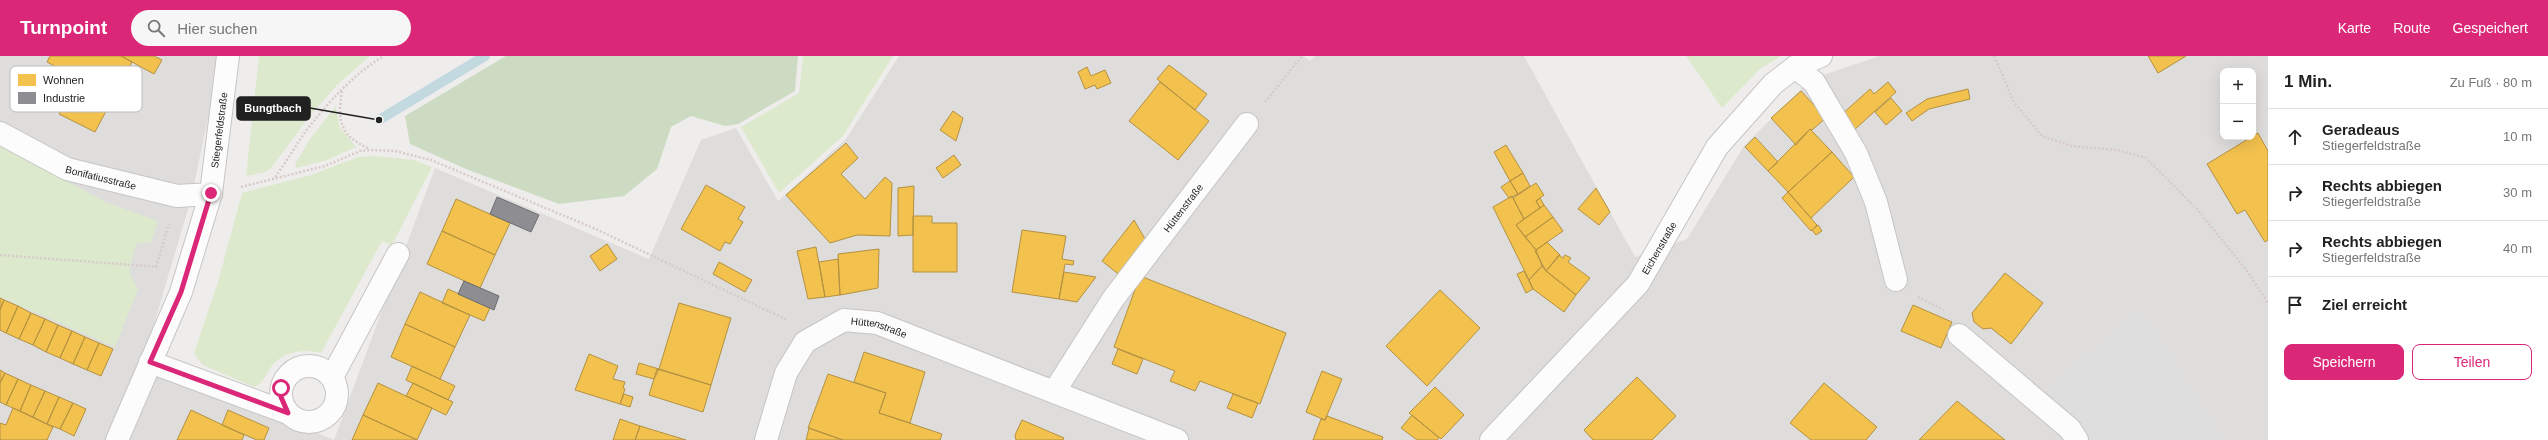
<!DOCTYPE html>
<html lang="de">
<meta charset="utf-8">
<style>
:root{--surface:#fff;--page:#f6f6f6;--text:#222;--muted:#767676;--line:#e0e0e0;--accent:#db2777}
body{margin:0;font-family:Helvetica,sans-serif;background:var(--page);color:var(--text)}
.controls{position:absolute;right:12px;top:12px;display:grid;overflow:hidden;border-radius:8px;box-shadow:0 4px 16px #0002}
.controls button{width:36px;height:36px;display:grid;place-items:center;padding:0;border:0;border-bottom:1px solid var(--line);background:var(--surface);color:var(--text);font:20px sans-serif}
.stop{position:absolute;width:12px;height:12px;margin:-9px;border:3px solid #db2777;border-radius:50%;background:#fff}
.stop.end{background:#db2777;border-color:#fff;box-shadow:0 1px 4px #0008}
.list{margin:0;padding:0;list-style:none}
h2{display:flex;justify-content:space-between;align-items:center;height:52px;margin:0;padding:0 16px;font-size:17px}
h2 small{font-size:13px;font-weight:400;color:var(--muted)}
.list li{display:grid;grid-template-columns:26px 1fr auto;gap:12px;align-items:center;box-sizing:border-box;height:56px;padding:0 16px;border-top:1px solid var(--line)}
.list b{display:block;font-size:15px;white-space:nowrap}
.list p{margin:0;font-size:13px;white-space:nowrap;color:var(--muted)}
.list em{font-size:13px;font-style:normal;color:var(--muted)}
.actions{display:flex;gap:8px;padding:12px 16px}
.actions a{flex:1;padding:9px 0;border:1px solid var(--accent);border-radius:8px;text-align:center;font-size:14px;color:var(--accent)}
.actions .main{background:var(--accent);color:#fff}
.icon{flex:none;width:22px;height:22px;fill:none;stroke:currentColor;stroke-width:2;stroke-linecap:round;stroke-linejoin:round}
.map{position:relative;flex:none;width:2268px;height:384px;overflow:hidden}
header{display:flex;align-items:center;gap:24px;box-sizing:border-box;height:56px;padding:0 20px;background:var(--accent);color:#fff}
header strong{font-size:19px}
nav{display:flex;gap:22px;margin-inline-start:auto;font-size:14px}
.search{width:280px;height:36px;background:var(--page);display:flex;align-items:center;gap:10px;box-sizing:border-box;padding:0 14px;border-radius:22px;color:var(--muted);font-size:15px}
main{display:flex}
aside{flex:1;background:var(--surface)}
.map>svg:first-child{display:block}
.residential{fill:#dedddc;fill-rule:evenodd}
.grass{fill:#dce9cd}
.forest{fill:#ccdbc2}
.parking{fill:#dfdede}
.homes{fill:#f2c14e;stroke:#b39140}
.industry{fill:#8d8d92;stroke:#6d6d70}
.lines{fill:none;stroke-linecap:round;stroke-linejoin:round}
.stream{stroke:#c1d9df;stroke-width:10}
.minor-casing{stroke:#c6c5c4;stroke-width:24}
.path{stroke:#d7cbca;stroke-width:2.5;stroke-dasharray:2 2;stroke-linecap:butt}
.minor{stroke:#fdfcfc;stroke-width:22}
.route{stroke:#db2777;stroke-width:5}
.labels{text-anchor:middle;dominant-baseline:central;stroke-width:4;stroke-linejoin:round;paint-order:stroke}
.street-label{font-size:10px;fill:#212121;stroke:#fff}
.key{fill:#fff;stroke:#bcbcbc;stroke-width:1}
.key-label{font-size:11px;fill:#212121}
.leader{fill:none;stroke:#212121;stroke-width:1.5}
.callout-dot{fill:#212121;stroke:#fff;stroke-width:1.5}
.callout{fill:#212121;stroke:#212121;stroke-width:1.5}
.callout-label{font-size:11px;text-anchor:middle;font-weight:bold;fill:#fff}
</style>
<header>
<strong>Turnpoint</strong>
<div class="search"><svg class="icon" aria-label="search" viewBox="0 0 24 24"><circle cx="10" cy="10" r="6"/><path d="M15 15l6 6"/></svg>Hier suchen</div>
<nav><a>Karte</a><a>Route</a><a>Gespeichert</a></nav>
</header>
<main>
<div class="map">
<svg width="2268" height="384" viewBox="0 0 2268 384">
<rect width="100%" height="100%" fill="#efedeb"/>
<path class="residential" d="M0,0H221L191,143L144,302L334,384L435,112L649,203L701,84L736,72L778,145L846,83L899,0H1303L1310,5L1315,0H1524L1635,201L1687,183L1744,90L1801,33L1823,19L1880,0H2268V384H0ZM2223,15H2253V81H2223Z"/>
<path class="grass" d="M259,0H370L337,29L309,61L271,112L265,116L246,120Z
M803,0H893L843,80L779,137L741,71L799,37Z
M1686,0H1781L1760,13L1722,52Z
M336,50L339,70L356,91L327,104L296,112L295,108L310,83Z
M0,88L105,146L158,165L151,186L136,188L129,216L138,233L115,291L0,241Z
M376,100L414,104L432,111L392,189L382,185L321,297C304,292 281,296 270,312C265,320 264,327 254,331L203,309L195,299V294L218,226L242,137L311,119L358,101Z"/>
<path class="forest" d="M506,0H798L795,35L738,68L725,70L691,60L671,71L657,113L624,140L559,148L466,113L410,88L405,60Z"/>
<path class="parking" d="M2140,253L2224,384H2092L2065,350L2047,334Z"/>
<path class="homes" d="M50,0H121L132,6L95,76L59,58L78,23L47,6Z
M121,0H154L162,4L154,18Z
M2148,0H2186L2158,17Z
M1169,9L1207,38L1195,54L1157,23Z
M1087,11L1091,20L1105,14L1111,27L1097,33L1095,29L1085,33L1078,16Z
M1160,26L1209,65L1178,104L1129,65Z
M1888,26L1896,36L1853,75L1840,60L1870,33L1874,38Z
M1968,33L1970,43L1929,53L1912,65L1906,57L1927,43Z
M1801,35L1826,62L1812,74L1810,73L1796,89L1771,62Z
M1891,42L1902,55L1886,69L1875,56Z
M953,55L963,62L956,85L940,74Z
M1810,73L1832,96L1788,136L1768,115Z
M2258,77L2268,95V184L2265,186L2245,154L2237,158L2207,108Z
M1755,81L1778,106L1768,115L1745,91Z
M846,87L858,102L841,118L865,143L885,121L892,127L890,180L857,179L830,187L786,139Z
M1506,89L1523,117L1510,125L1494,96Z
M1832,96L1854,121L1811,162L1788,136Z
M954,99L961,109L943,122L936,112Z
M1523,117L1530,130L1518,138L1510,125Z
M1510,125L1518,138L1509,142L1501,131Z
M1536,127L1544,139L1536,145L1540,152L1524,163L1513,142Z
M706,129L745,151L738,163L743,166L730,188L725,186L720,195L681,173Z
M914,130L913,179L898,180V132Z
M1596,132L1610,156L1599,169L1578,153Z
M1788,136L1817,169L1811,175L1782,142Z
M1512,140L1524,163L1516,169L1536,194L1542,210L1529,224L1493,151Z
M1540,142L1544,149L1540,152L1536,145Z
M456,143L510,167L495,199L442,175Z
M1544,149L1553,161L1525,181L1516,169Z
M913,160H932V167H957V216H913Z
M1553,161L1563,175L1536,194L1525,181Z
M1134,164L1148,188L1122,221L1102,205Z
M1818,169L1822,175L1816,179L1812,174Z
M1022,174L1066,180L1062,203L1074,205L1073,209L1065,208L1059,243L1012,236Z
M442,175L495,199L480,232L427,208Z
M1547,186L1560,199L1546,215L1535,195Z
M607,188L617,203L600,215L590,200Z
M816,191L825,241L808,243L797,195Z
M879,193L878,232L840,239L838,198Z
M1559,199L1563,202L1565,199L1571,202L1568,206L1590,222L1576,239L1546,215Z
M838,203L840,239L825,241L819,206Z
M719,206L752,224L745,236L713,218Z
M1542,210L1545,214L1576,239L1564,256L1533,233L1529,224Z
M1524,215L1533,233L1526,237L1517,218Z
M1064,216L1096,221L1077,246L1059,243Z
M2005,217L2043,247L2011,288L1991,272L1983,273L1974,266L1972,257Z
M1140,220L1286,277L1260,348L1200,325L1195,335L1170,325L1175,315L1114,291Z
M448,233L490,252L484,265L442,247Z
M1440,234L1480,272L1427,330L1386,290Z
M420,236L470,259L455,291L405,268Z
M0,242L4,244L0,254Z
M4,244L18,250L6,277L0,274V254Z
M679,247L731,262L711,329L659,313Z
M1913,249L1952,266L1941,292L1901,275Z
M18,250L31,257L19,283L6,277Z
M31,257L45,263L33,289L19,283Z
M45,263L58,269L46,296L33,289Z
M405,268L455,291L440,323L391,301Z
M58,269L72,275L60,302L46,296Z
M72,275L85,281L73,308L60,302Z
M85,281L99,287L87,314L73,308Z
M99,287L113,293L101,320L87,314Z
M1118,293L1143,303L1137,318L1112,308Z
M864,296L925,316L910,367L879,357L886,337L854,326Z
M589,298L618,310L613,323L625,326L623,332L625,333L620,348L575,334Z
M639,307L659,313L654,323L636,318Z
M412,310L455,330L448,344L406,324Z
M657,313L711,329L703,356L649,339Z
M0,314L5,317L0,327Z
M1322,315L1342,323L1325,364L1306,356Z
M5,317L18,323L6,349L0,346V327Z
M828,318L886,337L879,357L942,378L940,384H843L808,372Z
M1637,321L1676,360L1652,384H1593L1584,374Z
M18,323L31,329L20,355L6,349Z
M378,327L432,352L417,384L363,359Z
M413,327L453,346L446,359L406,340Z
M1824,327L1877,371L1866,384H1811L1790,367Z
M31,329L45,335L33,361L20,355Z
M1435,331L1464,359L1441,383L1409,357Z
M45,335L59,341L47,368L33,361Z
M624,338L633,341L630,351L620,348Z
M1233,338L1258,347L1252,362L1227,352Z
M59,341L73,347L60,373L47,368Z
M1957,345L2005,384H1919Z
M73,347L86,353L74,380L60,373Z
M13,352L53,371L47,384H0V367L6,369Z
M191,354L244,379L242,384H177Z
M228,354L269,372L264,384H257L222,369Z
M363,359L417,384H352Z
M1412,359L1439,382L1437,384H1417L1401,372Z
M1327,360L1383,381L1382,384H1313L1321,363L1325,364Z
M620,363L640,370L635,384H613Z
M1022,364L1064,382L1063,384H1016L1015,379Z
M640,370L686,384H635Z
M809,372L843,384H806Z"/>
<path class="industry" d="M497,141L539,159L531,176L490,158Z
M464,225L499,240L494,254L458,238Z"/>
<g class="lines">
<path class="stream" d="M379,64L485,0"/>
<g class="minor-casing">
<g id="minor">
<path d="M1795,11L1814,26L1856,97L1876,146L1896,224"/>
<path id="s1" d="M0,77L67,113L177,140L211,138"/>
<path d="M1959,279L2070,373L2077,384"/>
<path d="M150,306L288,357"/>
<circle cx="309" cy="338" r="28"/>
<path d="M332,321L398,198"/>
<path id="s2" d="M1054,336L1113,243L1247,68"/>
<path id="s3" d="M117,384L181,236L211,137L228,0"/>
<path id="s4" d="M766,384L786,317L805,286L844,264L877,267L1177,384"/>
<path id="s5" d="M1491,384L1638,228L1717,91L1773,28L1795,11L1821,0"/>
</g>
</g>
<path class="path" d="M1994,0L2014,46L2042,80L2071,90L2117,94L2146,102L2197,153L2247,215L2268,247
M342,35C337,66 340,80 370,93
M1265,46L1302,0
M275,121C289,103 299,82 314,65C333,41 358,15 384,0
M241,131L325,110L360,95L370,94L395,95L431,104L598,174L787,264
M0,199L159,211
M156,211L169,168
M1918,241L1944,254"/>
<use href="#minor" class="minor"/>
</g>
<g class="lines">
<path class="route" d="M211,137L181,236L150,306L288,357L281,341V332"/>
</g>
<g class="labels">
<g class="street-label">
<text stroke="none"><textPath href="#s3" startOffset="328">Stiegerfeldstraße</textPath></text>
<text stroke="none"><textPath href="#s1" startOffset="111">Bonifatiusstraße</textPath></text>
<text stroke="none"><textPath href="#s2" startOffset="225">Hüttenstraße</textPath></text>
<text stroke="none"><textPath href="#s5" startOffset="256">Eichenstraße</textPath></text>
<text stroke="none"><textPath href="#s4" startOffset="187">Hüttenstraße</textPath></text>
</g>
</g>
<rect x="10" y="10" width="132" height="46" rx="6" class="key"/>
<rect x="18" y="18" width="18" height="12" fill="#f2c14e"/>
<rect x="18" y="36" width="18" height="12" fill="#8d8d92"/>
<g class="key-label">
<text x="43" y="28">Wohnen</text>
<text x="43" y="46">Industrie</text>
</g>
<path class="leader" d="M379 64L310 52"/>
<circle class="callout-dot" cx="379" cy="64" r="4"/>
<rect class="callout" x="237" y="41" width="73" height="23" rx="4"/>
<g class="callout-label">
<text x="273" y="56">Bungtbach</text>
</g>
</svg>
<div class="controls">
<button>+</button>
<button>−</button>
</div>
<div class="stop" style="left:281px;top:332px"></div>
<div class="stop end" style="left:211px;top:137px"></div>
</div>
<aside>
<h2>1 Min.<small>Zu Fuß · 80 m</small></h2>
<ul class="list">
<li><svg class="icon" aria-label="ahead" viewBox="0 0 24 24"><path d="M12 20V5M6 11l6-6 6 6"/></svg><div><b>Geradeaus</b><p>Stiegerfeldstraße</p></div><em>10 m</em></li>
<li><svg class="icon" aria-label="right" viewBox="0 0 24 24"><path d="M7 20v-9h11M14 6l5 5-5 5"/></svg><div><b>Rechts abbiegen</b><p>Stiegerfeldstraße</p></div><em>30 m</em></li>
<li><svg class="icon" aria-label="right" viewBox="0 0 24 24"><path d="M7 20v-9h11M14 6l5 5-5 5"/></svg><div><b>Rechts abbiegen</b><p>Stiegerfeldstraße</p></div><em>40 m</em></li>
<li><svg class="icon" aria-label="arrive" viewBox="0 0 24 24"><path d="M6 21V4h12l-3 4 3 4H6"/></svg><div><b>Ziel erreicht</b></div></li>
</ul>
<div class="actions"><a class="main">Speichern</a><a>Teilen</a></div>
</aside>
</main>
